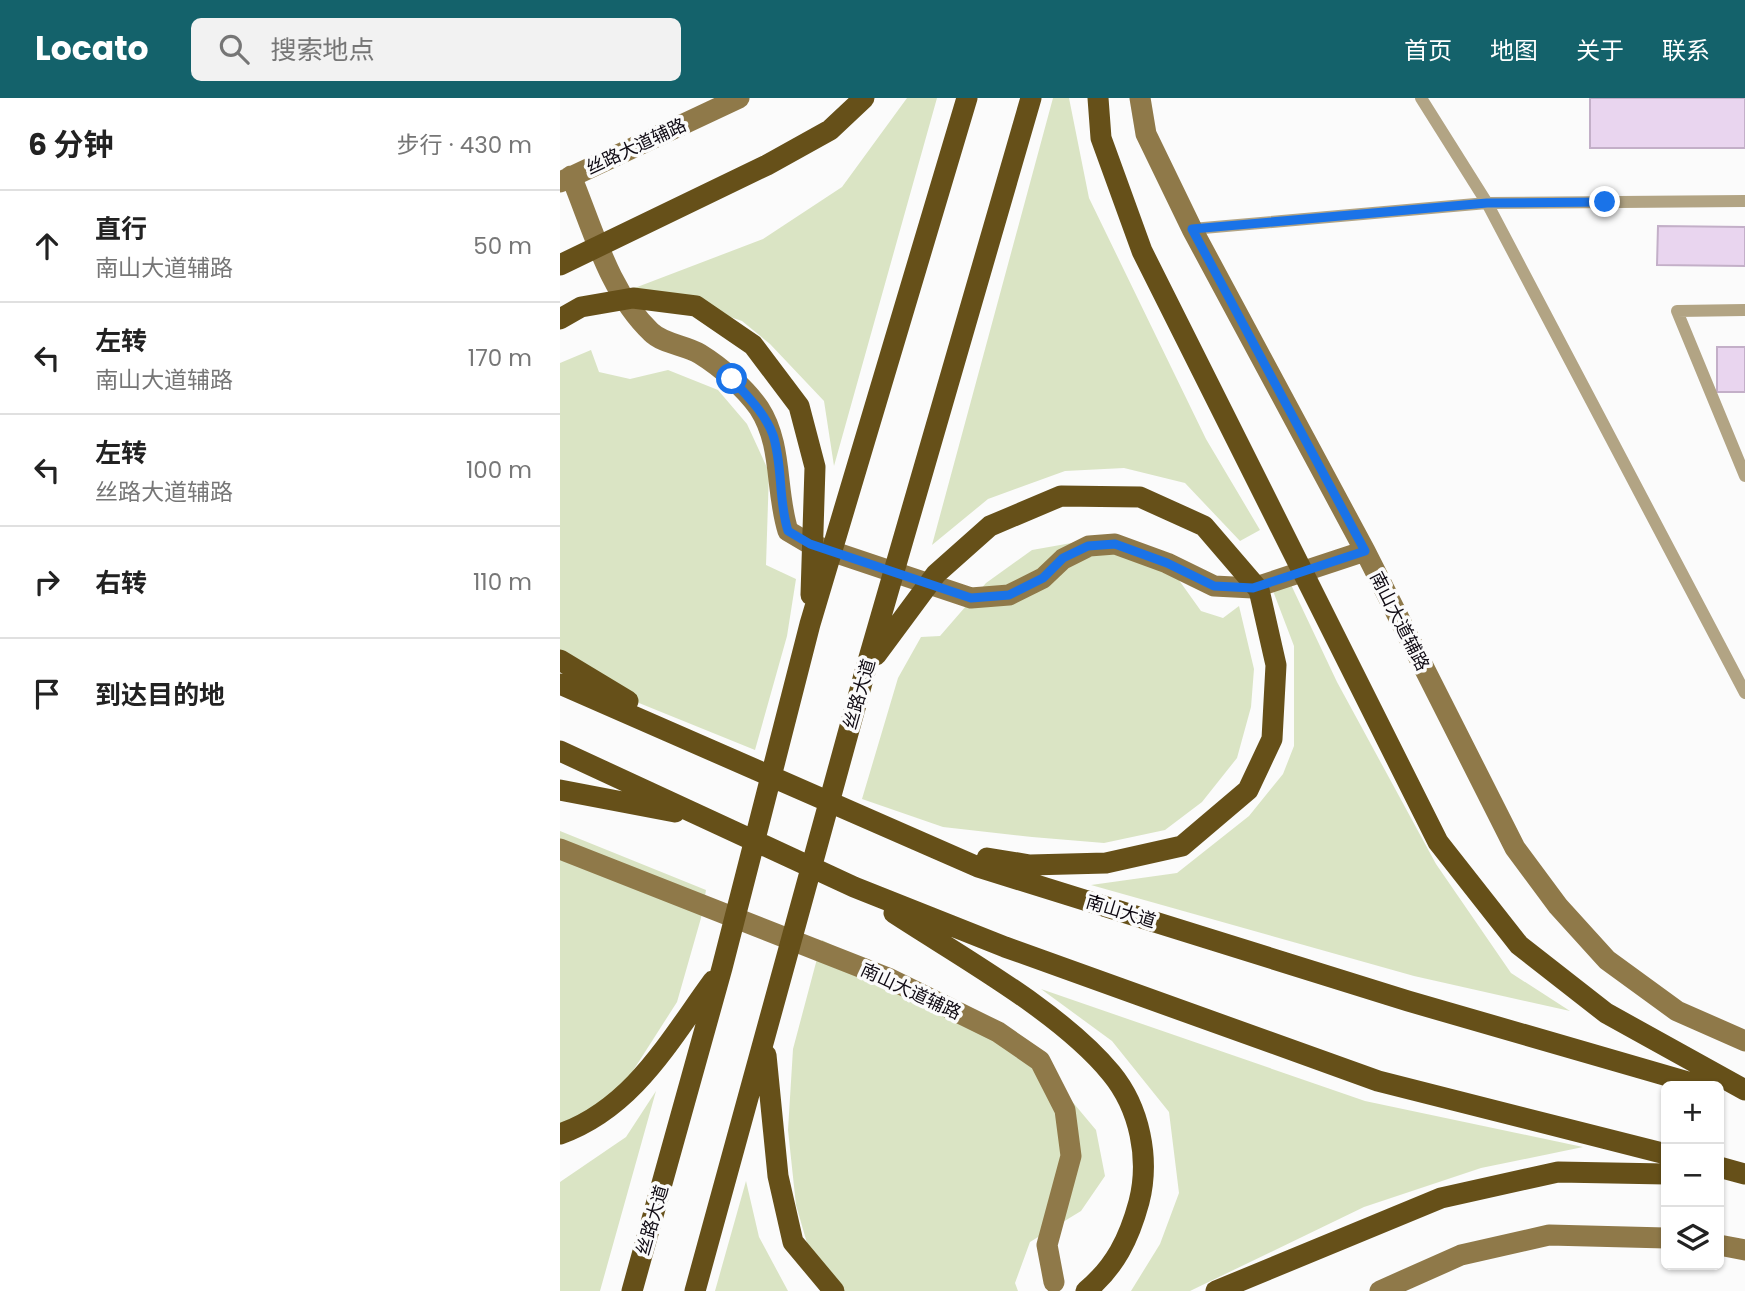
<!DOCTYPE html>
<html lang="zh">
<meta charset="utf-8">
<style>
:root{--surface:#fff;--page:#f2f2f2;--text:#222;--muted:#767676;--line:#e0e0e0;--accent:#14626b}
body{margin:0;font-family:Poppins,"Noto Sans SC",sans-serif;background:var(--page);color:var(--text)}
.controls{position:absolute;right:21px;bottom:21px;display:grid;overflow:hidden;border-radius:10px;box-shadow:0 2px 5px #0004}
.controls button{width:63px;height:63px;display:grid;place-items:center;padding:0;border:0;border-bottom:2px solid var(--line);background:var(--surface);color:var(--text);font:35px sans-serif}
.stop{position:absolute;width:21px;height:21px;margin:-16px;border:5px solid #1a73e8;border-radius:50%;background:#fff}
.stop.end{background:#1a73e8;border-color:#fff;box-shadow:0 2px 7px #0008}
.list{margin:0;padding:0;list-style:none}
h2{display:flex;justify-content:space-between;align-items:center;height:91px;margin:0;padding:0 28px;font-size:30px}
h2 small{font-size:23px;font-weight:400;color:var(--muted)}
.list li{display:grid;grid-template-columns:46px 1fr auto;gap:21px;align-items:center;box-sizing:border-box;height:112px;padding:0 28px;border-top:2px solid var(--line)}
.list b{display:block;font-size:26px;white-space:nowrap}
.list p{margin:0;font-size:23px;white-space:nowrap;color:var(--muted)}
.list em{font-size:23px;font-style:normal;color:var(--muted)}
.icon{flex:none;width:38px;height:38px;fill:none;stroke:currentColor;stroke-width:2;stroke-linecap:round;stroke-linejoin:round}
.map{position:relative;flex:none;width:1185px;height:1193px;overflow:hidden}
header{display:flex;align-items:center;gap:42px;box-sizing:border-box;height:98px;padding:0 35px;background:var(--accent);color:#fff}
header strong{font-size:33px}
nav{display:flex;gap:38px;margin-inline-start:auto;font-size:24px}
.search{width:490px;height:63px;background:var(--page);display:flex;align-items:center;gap:18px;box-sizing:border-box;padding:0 24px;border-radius:10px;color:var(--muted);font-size:26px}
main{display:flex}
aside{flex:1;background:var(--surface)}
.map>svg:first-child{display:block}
.green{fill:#dae4c4}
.building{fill:#e9d5ef;stroke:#c3afc8;stroke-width:2}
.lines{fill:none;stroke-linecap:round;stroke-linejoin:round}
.service{stroke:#b2a484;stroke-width:12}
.secondary{stroke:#8f7949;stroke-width:21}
.trunk{stroke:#665019;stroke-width:21}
.route{stroke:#1a73e8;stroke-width:9}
.labels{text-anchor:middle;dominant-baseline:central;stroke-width:7;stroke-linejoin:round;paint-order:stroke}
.street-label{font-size:18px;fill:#0f0a13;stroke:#fbfbfb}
</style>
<header>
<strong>Locato</strong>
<div class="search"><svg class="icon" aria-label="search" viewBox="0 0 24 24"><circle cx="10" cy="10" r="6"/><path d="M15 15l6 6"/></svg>搜索地点</div>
<nav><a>首页</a><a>地图</a><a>关于</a><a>联系</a></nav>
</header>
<main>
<aside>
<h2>6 分钟<small>步行 · 430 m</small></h2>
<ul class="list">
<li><svg class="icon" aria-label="ahead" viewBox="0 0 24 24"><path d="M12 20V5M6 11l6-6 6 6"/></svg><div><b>直行</b><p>南山大道辅路</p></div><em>50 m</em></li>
<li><svg class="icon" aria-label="left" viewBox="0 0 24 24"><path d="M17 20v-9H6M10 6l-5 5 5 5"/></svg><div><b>左转</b><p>南山大道辅路</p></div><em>170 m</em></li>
<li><svg class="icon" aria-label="left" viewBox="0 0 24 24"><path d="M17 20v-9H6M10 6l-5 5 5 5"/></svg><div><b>左转</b><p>丝路大道辅路</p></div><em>100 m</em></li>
<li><svg class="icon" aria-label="right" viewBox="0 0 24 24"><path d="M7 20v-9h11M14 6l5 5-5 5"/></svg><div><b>右转</b></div><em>110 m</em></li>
<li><svg class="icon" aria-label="arrive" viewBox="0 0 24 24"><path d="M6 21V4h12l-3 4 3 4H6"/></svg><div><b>到达目的地</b></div></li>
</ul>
</aside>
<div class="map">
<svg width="1185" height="1193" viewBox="0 0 1185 1193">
<rect width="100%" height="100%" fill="#fbfbfb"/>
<path class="green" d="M347,0H377L274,368L264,303L210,246L182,223L123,203L51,199L203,141L282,89Z
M493,0H509L529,100L646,341L700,432L680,443L625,385L564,370L505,373L428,401L372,447Z
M31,252L39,274L70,281L108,272L158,292L187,326L209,374L206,467L236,481L227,538L195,652L0,573V265Z
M534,441L611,471L641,513L663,520L679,508L694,571L691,609L677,660L642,704L605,732L544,745L472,739L383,729L302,701L338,580L361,539L380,538L426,485L472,452Z
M725,474L777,584L876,766L951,875L1010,913L854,878L531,787L617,775L689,718L723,676L734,648V548L710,485Z
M0,733L146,792L141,820L117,904L69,979L0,1042Z
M262,842L401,912L500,989L536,1032L545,1078L521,1113L470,1144L455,1185L458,1193H274L251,1159L236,1107L228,1032L233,951Z
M481,891L805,1003L1023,1049L921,1070L804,1109L630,1193H571L600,1146L619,1095L609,1014L552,943Z
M96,993L40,1193H0V1084L66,1039Z
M186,1083L199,1139L228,1193H155Z"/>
<path class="building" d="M1030,0H1185V50H1030Z
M1098,128L1185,129V168L1097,167Z
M1157,249H1185V294H1157Z"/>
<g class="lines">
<path class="service" d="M861,0L927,105L1185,595
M632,131L927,105L1185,103
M1185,212L1117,213L1185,378"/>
<path class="secondary" d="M580,0L586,36L632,131L805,453L955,750L998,808L1047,862L1117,913L1185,943
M11,78C33,131 49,194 91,234C103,246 125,247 140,256C161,269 185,290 199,310C223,347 215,392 228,433L250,446L411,500L449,497L483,480L503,461L529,448L555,446L607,465L654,488L693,490L805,453
M0,84L179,0
M0,751L328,880L438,934L480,963L505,1012L511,1058L487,1147L494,1184
M1159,1147L1185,1152
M820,1193L901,1157L989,1137L1106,1140"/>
<path class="trunk" d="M538,0L541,40L582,153L878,744L959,847L1046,915L1185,992
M0,167L207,67L270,32L304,0
M0,221L21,209L73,200L136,208L193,247L239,308L255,369L251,497
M316,557L376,476L430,428L501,398L580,399L644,428L699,492L716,567L712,641L688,692L622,748L546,765L470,767L427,760
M0,562L68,603
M0,586L418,769L848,903L1142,988
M0,653L294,789L445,849L818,983L1106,1056
M0,692L115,714
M334,815C401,859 501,914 551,975C580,1010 590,1061 579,1104C569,1141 555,1169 526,1193
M206,957L218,1078L233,1144L274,1193
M0,1036C73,1010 109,943 153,883
M1159,1069L1185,1076
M72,1193L162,870L250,526L407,0
M135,1193L306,570L471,0
M656,1193L881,1100L998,1074L1106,1076"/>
</g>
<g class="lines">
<path class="route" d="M172,281C187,298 205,315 213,337C223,368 218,401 228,433L250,446L411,500L449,497L483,480L503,460L528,448L555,446L607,465L654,488L693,490L805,453L632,131L927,105L1045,104"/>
</g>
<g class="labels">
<g class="street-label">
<text transform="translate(76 48) rotate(-25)">丝路大道辅路</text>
<text transform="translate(840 523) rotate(63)">南山大道辅路</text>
<text transform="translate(299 596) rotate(-74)">丝路大道</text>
<text transform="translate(561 813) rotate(17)">南山大道</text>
<text transform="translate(351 893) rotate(25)">南山大道辅路</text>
<text transform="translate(92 1122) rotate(-74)">丝路大道</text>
</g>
</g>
</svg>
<div class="controls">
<button>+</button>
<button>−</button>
<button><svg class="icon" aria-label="layers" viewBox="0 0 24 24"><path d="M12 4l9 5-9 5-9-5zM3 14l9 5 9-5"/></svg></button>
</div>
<div class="stop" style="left:172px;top:281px"></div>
<div class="stop end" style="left:1045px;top:104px"></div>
</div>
</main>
